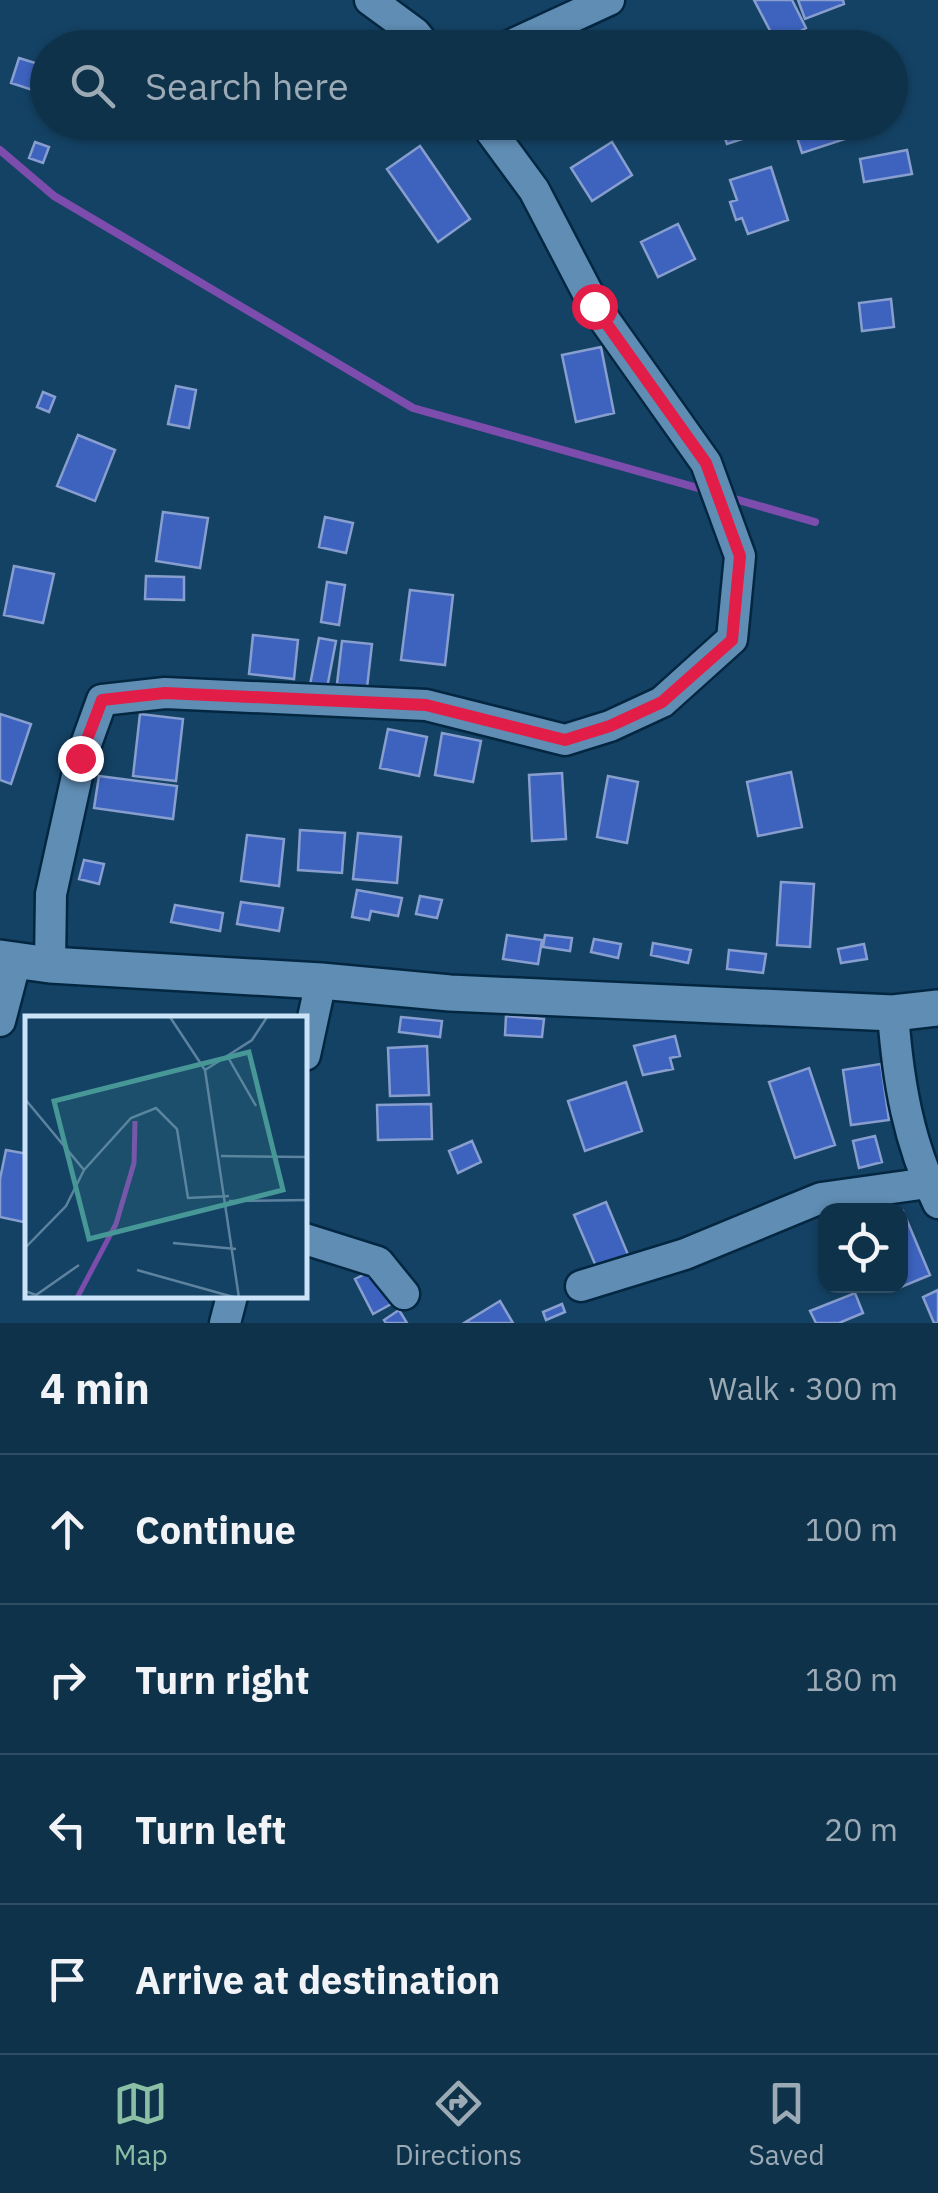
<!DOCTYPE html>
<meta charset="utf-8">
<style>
:root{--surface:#0f324b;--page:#183a52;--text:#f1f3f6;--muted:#9baab5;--line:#2f4d63;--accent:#8abfa5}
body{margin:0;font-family:"IBM Plex Sans",sans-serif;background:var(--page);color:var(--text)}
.controls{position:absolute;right:30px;bottom:30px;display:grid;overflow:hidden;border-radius:20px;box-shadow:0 2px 8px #0004}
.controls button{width:90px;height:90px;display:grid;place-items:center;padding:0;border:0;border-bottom:2px solid var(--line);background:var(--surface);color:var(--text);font:50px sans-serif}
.stop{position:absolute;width:30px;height:30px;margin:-22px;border:8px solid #e11d48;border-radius:50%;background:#fff}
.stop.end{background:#e11d48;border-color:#fff;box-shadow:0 2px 10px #0008}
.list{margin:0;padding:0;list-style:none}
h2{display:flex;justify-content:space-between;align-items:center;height:130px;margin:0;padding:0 40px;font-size:42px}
h2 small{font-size:32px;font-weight:400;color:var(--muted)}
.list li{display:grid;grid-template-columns:65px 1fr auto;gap:30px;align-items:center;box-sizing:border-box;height:150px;padding:0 40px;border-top:2px solid var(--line)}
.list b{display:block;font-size:38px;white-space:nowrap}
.list em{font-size:32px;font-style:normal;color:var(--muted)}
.icon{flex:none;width:55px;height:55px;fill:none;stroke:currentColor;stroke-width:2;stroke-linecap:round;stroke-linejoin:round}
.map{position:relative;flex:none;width:938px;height:1323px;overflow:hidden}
.search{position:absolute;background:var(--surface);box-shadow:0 2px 8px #0004;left:30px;right:30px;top:30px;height:110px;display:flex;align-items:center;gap:25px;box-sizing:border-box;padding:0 35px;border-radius:55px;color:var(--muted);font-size:38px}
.sheet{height:730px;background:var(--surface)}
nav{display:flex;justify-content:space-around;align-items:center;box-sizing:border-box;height:140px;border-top:2px solid var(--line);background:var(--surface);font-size:28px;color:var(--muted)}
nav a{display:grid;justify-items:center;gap:5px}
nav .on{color:var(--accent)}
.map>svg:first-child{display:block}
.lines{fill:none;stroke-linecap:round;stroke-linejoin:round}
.stream{stroke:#7d4dad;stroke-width:8}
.building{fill:#3d63bf;stroke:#879ece;stroke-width:2.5}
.minor-casing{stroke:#042741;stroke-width:35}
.tertiary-casing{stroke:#042741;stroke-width:40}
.minor{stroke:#608db4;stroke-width:30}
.tertiary{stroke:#608db4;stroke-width:35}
.route{stroke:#e11d48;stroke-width:12}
.inset-river{fill:none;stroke:#7d4dad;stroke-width:5}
.inset-road{fill:none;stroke:#5d829f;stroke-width:2.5}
.view{fill:#479797;fill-opacity:0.15;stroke:#479797;stroke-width:5}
.inset-edge{fill:none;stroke:#cbe3f8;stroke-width:5}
</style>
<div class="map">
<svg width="938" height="1323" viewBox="0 0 938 1323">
<rect width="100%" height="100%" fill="#144264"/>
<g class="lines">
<path class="stream" d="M0,150L54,196L413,408L705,490
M728,497L815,522"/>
</g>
<path class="building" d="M754,0H792L806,28L777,44Z
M798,0H843L844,4L805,19Z
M19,58L48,67V95L11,83Z
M719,122H781L782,126L727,144Z
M792,122H881L882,127L802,153Z
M35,142L49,147L43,163L29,158Z
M612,142L632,175L592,201L571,168Z
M420,146L470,219L438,242L387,169Z
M907,150L912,174L864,182L860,159Z
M771,167L788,220L748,234L742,218L736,220L730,202L737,200L730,180Z
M678,224L695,259L658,277L641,242Z
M891,299L894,327L862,331L859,303Z
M601,347L614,413L576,422L562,355Z
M176,386L196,390L189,428L168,424Z
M43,392L55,397L49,412L37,407Z
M78,435L115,450L95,501L57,486Z
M163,512L208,518L200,568L156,561Z
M325,517L353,523L346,553L319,547Z
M14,566L54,574L43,623L4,615Z
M146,576L184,577V600L145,599Z
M327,582L345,585L339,625L321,622Z
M410,590L453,595L445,665L401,660Z
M253,635L298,640L294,679L249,674Z
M319,638L336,641L327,688L310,685Z
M342,641L372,644L367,688L337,684Z
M0,714L31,724L11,784L0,780Z
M140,714L183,719L176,781L133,776Z
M388,729L427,737L419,776L380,768Z
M442,733L481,741L473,782L435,775Z
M791,772L802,827L758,836L747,782Z
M562,773L566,839L532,841L529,775Z
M99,776L177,786L173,819L94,808Z
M608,776L638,782L627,843L597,837Z
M300,830L345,833L342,873L298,870Z
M358,833L401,837L397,883L353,879Z
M247,835L284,839L279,886L241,881Z
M84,860L104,864L99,884L79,879Z
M781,882L814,884L810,947L777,945Z
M357,890L402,898L398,916L371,911L369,920L352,917Z
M420,896L442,900L437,918L416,914Z
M241,902L283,908L279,931L237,924Z
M175,905L223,913L220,931L171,922Z
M507,935L542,940L538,964L503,959Z
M545,935L572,938L570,951L543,947Z
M594,939L621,944L618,958L591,952Z
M653,943L691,950L688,963L651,955Z
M864,944L867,959L841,963L838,949Z
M729,950L766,954L763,973L727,969Z
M506,1016L544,1019L542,1037L505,1035Z
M401,1017L442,1021L440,1037L399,1032Z
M675,1036L680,1056L670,1058L673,1069L643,1075L634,1046Z
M427,1046L429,1095L390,1096L388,1048Z
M881,1064L889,1120L851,1125L843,1070Z
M809,1068L835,1145L795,1158L769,1082Z
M626,1082L642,1131L585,1151L568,1101Z
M431,1104L432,1139L378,1140L377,1105Z
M875,1136L882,1162L859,1168L853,1141Z
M472,1141L481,1162L458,1173L449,1151Z
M6,1150L28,1154V1223L0,1217V1179Z
M606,1202L629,1257L598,1271L574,1215Z
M903,1211L930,1275L894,1290L892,1286H900V1212Z
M375,1269L393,1303L373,1314L355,1279Z
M938,1290V1323H934L923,1297Z
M855,1293L863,1313L839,1323H816L810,1311Z
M500,1301L513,1323H464Z
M562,1304L565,1312L546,1320L543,1312Z
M399,1310L407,1323H386L384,1320Z"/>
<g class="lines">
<g class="minor-casing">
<path id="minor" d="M370,0L415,33L427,48
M505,48L609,0
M50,965L51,894L81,758L102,700L165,693L426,705L565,740L610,726L662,702L732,639L740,556L706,463L594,305L534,190L484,122
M893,1013C898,1081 908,1142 938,1203
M0,1021L16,960
M305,1055L321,981
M305,1239L378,1262L404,1294
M581,1286L685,1254L821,1198L928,1183
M225,1323L232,1296"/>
</g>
<g class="tertiary-casing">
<path id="tertiary" d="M0,958L50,965L321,981L450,993L893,1013L938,1008"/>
</g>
<use href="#minor" class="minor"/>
<use href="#tertiary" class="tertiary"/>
</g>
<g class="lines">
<path class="route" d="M80,758L102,700L165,693L426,705L565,740L610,726L662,702L732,640L740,556L706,463L594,306"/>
</g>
<g transform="translate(25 1016)">
<rect width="282" height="282" fill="#144264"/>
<path class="inset-river" d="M52,282L91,208L109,147L110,105"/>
<path class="inset-road" d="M145,1L180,54L214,282M204,43L231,90M180,54L227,24L242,1M0,83L59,154L41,190L0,232M196,140L283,141M59,154L106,102L131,92L152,113L163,182L204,180M204,185L283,184M148,227L211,233M112,254L212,282M0,275L11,279L54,249"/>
<path class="view" d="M224,36L258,174L64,223L29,85Z"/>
<rect width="282" height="282" class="inset-edge"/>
</g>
</svg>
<div class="controls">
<button><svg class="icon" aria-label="locate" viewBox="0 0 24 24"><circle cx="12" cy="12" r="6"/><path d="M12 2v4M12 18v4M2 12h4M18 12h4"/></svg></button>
</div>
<div class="stop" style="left:594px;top:306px"></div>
<div class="stop end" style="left:80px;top:758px"></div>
<div class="search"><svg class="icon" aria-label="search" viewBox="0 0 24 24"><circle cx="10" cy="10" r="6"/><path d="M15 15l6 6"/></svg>Search here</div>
</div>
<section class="sheet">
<h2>4 min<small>Walk · 300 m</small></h2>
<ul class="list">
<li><svg class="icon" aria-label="ahead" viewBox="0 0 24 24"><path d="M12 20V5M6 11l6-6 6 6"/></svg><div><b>Continue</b></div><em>100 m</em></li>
<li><svg class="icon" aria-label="right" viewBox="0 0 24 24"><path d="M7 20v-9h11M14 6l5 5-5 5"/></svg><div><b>Turn right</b></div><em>180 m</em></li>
<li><svg class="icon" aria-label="left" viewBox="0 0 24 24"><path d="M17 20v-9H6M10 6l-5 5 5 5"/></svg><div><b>Turn left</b></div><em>20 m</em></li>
<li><svg class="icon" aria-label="arrive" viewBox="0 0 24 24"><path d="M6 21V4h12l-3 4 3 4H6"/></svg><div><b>Arrive at destination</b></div></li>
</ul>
</section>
<nav>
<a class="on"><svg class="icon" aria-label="map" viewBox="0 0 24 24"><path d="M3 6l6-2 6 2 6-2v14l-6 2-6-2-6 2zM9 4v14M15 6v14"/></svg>Map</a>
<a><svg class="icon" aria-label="directions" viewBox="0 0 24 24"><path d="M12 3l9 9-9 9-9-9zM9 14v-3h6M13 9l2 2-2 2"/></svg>Directions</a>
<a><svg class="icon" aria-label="saved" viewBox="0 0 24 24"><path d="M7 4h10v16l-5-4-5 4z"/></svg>Saved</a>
</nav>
